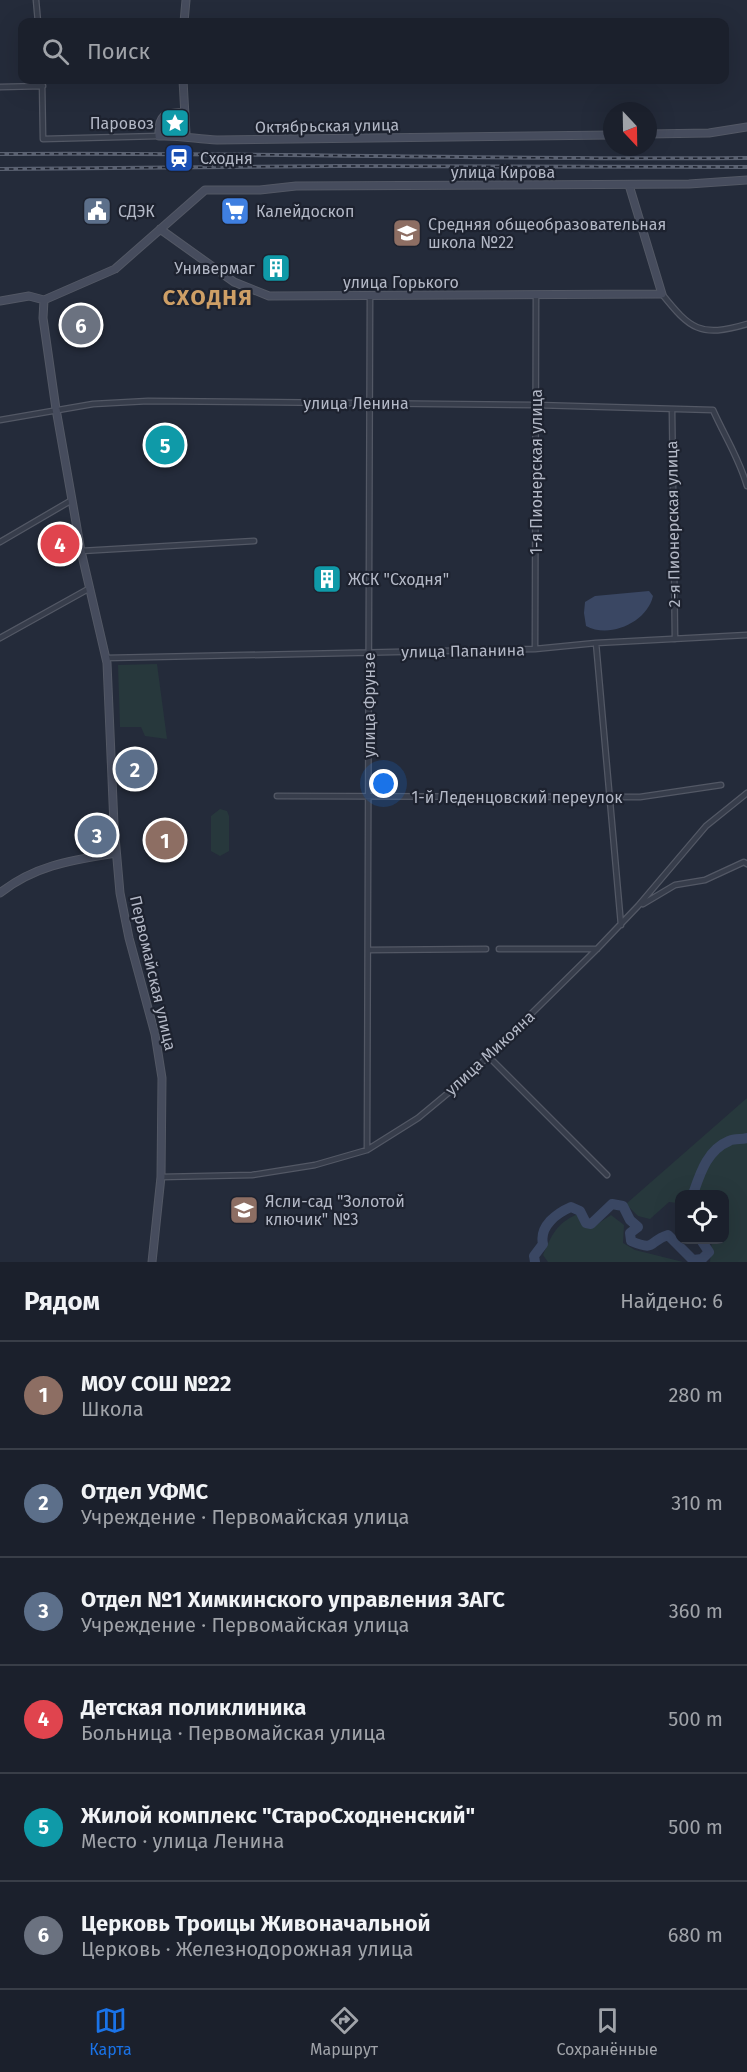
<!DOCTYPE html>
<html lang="ru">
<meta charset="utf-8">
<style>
:root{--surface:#1b202c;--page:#242834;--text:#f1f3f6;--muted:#a0a3a9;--line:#393e48;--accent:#1a73e8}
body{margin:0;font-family:"Fira Sans",sans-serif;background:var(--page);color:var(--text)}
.controls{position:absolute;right:18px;bottom:18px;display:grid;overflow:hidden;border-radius:12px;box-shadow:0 6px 24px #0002}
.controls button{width:54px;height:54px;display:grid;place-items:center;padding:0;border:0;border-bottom:2px solid var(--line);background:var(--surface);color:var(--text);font:30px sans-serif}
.compass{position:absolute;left:603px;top:102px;width:54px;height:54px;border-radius:50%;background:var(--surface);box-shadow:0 6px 24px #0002;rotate:158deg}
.you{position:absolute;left:384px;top:784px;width:21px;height:21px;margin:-15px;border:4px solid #fff;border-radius:50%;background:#1a73e8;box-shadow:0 0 0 9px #1a73e833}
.badge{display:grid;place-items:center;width:39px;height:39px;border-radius:50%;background:var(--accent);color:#fff;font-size:20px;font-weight:700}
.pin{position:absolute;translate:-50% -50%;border:3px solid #fff;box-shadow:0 2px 6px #0006}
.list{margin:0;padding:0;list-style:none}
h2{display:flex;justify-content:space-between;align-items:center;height:78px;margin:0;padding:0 24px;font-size:26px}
h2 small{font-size:20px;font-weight:400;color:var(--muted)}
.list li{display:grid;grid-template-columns:39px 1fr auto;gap:18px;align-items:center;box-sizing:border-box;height:108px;padding:0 24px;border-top:2px solid var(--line)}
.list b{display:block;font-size:22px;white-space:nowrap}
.list p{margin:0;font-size:20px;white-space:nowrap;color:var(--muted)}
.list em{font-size:20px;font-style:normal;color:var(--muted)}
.icon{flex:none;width:33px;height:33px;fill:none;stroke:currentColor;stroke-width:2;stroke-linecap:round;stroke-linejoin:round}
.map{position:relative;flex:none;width:747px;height:1262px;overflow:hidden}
.search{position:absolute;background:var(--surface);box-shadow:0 6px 24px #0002;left:18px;right:18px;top:18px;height:66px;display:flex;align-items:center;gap:15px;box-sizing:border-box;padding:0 21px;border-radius:12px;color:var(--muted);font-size:22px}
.sheet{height:726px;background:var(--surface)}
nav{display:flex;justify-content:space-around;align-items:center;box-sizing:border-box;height:84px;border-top:2px solid var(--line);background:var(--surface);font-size:16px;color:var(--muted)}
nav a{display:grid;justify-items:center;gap:3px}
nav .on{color:var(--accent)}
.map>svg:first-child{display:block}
.green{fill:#27383c}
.water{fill:#3a4763}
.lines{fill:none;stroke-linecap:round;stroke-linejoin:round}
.river{stroke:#3a4763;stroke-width:10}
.street-casing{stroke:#535865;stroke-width:7}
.secondary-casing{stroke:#535865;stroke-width:9}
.street{stroke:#373d4b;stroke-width:4.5}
.secondary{stroke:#464c5d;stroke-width:7}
.rail-casing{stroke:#5a6171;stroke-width:4}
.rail{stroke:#1d222f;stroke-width:1.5;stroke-dasharray:4.5;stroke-linecap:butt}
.labels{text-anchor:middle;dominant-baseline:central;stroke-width:4.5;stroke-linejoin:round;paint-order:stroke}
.poi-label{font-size:16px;fill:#b3b8c6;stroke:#1d222f;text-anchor:start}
.street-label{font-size:16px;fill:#b3b8c6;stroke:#1d222f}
.district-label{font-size:22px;font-weight:bold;letter-spacing:1.5px;fill:#ce9f66;stroke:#1d222f}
</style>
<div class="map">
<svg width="747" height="1262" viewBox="0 0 747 1262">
<rect width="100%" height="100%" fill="#242b3a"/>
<path class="green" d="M157,664L167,739L145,736L141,727H120L118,665Z
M220,809L227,811L229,816V851L220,856L211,851V816Z
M747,1098V1262H710L712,1240H724V1194H680L679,1211L678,1203L669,1202L650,1219L638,1216L626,1204Z
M578,1214L590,1229L611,1215L624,1225L623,1243L635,1250L683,1262H548L543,1255C552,1235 556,1223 578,1214Z"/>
<path class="water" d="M649,591L653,596C647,622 610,639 586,626L584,613L585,602L595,596Z"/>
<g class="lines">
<path class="river" d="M693,1194C700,1174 707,1150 729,1141C735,1138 742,1140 747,1138
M535,1262L534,1256L543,1244C539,1226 557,1213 571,1207L580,1211L586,1223L591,1224L612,1204L623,1206L630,1220L638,1227L630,1233L631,1241C657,1252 648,1241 668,1235L693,1260L702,1259L709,1252L701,1240"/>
<g class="street-casing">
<path id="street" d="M36,0L38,22
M42,80L43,139L159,136
M0,87L43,86
M662,294C690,329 700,338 747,324
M672,409L675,639
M0,420L93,404L148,401L536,405L713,410C725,437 739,458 747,486
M0,542L72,500
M81,551L254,541
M0,638L90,588
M596,643L621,925
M535,649L536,295
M106,658L535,649L596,643L747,635
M277,796L640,797L721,785
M643,904L675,885L705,880L744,862L747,864
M499,949H597
M368,950L486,949
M488,1056L607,1175
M367,1150L370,296
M161,1177L252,1175L315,1165L367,1150L418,1118L465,1079L597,949L638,906L706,826L747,793"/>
</g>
<g class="secondary-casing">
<path id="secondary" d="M184,22L186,0
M183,80L186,134
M184,112C164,113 158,115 159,136C180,135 196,139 217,140L612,135
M648,134L709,133L747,127
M160,229L234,282L269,296L662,294L629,185
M44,300L43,318L56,409L81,551L107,663L114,825L120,893L129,938L155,1034L162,1078L161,1177L152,1262
M0,301L29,296L44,300L115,269L205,190H260L296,186L689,184L747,180
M0,893C35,865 73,860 116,853"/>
</g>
<use href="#street" class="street"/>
<use href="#secondary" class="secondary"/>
<g class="rail-casing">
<path id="rail" d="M0,154C249,152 498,160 747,158
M0,169L339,166L747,167"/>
</g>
<use href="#rail" class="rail"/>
</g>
<defs>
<g id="sight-square" transform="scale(1.5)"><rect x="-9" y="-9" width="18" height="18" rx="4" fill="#0f9aa8" stroke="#1d222f"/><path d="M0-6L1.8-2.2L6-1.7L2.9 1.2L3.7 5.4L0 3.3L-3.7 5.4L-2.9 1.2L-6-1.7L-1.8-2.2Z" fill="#fff"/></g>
<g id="station-square" transform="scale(1.5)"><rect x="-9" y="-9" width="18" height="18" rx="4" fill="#1a4fb4" stroke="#1d222f"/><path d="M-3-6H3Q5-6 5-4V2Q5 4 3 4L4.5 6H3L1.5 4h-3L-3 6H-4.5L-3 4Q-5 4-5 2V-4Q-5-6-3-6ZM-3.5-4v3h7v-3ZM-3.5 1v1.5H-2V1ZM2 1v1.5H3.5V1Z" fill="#fff"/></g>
<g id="civic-square" transform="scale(1.5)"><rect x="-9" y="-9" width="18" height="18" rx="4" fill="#5c6f8a" stroke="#1d222f"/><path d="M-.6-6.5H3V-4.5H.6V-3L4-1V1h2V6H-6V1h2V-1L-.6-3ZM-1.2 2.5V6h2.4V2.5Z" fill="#fff"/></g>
<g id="supermarket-square" transform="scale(1.5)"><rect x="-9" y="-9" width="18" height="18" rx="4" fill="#3f7fe0" stroke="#1d222f"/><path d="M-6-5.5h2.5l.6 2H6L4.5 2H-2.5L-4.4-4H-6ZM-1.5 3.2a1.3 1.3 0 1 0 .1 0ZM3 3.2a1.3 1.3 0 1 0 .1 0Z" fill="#fff"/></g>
<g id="school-square" transform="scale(1.5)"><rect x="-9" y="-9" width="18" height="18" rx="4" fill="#8d6e63" stroke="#1d222f"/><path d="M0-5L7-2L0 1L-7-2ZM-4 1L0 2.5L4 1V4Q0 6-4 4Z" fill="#fff"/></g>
<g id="building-square" transform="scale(1.5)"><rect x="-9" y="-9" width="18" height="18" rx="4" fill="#0f9aa8" stroke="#1d222f"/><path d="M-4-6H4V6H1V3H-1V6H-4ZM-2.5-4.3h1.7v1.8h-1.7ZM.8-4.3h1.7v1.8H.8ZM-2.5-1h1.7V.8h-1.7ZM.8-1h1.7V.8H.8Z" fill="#fff"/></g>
</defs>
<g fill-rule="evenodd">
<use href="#sight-square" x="175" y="123"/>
<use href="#station-square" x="179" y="158"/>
<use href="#civic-square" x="97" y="211"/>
<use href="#supermarket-square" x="235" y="211"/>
<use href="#school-square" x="407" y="233"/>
<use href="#building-square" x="276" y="268"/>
<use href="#building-square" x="327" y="579"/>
<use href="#school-square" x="244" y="1210"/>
</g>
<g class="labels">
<g class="poi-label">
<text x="154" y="123" text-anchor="end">Паровоз</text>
<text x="200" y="158">Сходня</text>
<text x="118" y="211">СДЭК</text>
<text x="256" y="211">Калейдоскоп</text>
<text x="428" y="224">Средняя общеобразовательная<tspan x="428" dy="18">школа №22</tspan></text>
<text x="255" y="268" text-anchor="end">Универмаг</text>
<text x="348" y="579">ЖСК "Сходня"</text>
<text x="265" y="1201">Ясли-сад "Золотой<tspan x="265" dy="18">ключик" №3</tspan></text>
</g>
<g class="street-label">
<text transform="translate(327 126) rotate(-1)">Октябрьская улица</text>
<text x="503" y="172">улица Кирова</text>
<text x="401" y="282">улица Горького</text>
<text x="356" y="403">улица Ленина</text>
<text transform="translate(536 472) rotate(-90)">1-я Пионерская улица</text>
<text transform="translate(673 524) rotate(-91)">2-я Пионерская улица</text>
<text transform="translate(463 651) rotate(-1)">улица Папанина</text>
<text transform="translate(369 705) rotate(-90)">улица Фрунзе</text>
<text x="517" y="797">1-й Леденцовский переулок</text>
<text transform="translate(153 973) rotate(77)">Первомайская улица</text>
<text transform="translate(490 1053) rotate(-43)">улица Микояна</text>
</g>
<g class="district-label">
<text x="208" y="297">СХОДНЯ</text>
</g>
</g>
</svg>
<div class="controls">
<button><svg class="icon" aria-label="locate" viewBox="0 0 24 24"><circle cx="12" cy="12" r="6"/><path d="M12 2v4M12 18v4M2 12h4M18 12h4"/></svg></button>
</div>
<svg class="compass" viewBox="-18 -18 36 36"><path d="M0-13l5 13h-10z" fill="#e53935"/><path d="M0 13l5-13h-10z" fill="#a0a3a9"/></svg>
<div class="you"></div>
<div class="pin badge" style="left:165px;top:840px;background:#8d6e63">1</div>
<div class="pin badge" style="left:135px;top:769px;background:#5c6f8a">2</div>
<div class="pin badge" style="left:97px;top:835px;background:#5c6f8a">3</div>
<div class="pin badge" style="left:60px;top:544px;background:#e0444e">4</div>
<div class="pin badge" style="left:165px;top:445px;background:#0f9aa8">5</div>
<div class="pin badge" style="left:81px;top:325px;background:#6b7280">6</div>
<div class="search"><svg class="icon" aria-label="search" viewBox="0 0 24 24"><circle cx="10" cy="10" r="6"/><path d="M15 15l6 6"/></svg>Поиск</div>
</div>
<section class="sheet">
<h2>Рядом<small>Найдено: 6</small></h2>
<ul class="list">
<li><span class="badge" style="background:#8d6e63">1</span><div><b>МОУ СОШ №22</b><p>Школа</p></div><em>280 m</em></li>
<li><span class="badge" style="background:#5c6f8a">2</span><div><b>Отдел УФМС</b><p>Учреждение · Первомайская улица</p></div><em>310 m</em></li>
<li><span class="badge" style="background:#5c6f8a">3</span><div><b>Отдел №1 Химкинского управления ЗАГС</b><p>Учреждение · Первомайская улица</p></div><em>360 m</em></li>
<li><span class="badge" style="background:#e0444e">4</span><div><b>Детская поликлиника</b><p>Больница · Первомайская улица</p></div><em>500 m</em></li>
<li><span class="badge" style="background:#0f9aa8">5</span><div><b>Жилой комплекс &quot;СтароСходненский&quot;</b><p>Место · улица Ленина</p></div><em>500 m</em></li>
<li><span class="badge" style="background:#6b7280">6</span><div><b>Церковь Троицы Живоначальной</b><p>Церковь · Железнодорожная улица</p></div><em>680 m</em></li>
</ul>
</section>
<nav>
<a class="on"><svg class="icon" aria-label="map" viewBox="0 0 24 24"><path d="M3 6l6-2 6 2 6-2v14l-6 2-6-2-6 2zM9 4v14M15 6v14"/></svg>Карта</a>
<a><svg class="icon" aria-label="directions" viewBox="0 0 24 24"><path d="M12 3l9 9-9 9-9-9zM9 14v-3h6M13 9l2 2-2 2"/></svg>Маршрут</a>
<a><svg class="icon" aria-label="saved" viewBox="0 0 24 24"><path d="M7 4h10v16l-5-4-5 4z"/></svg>Сохранённые</a>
</nav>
